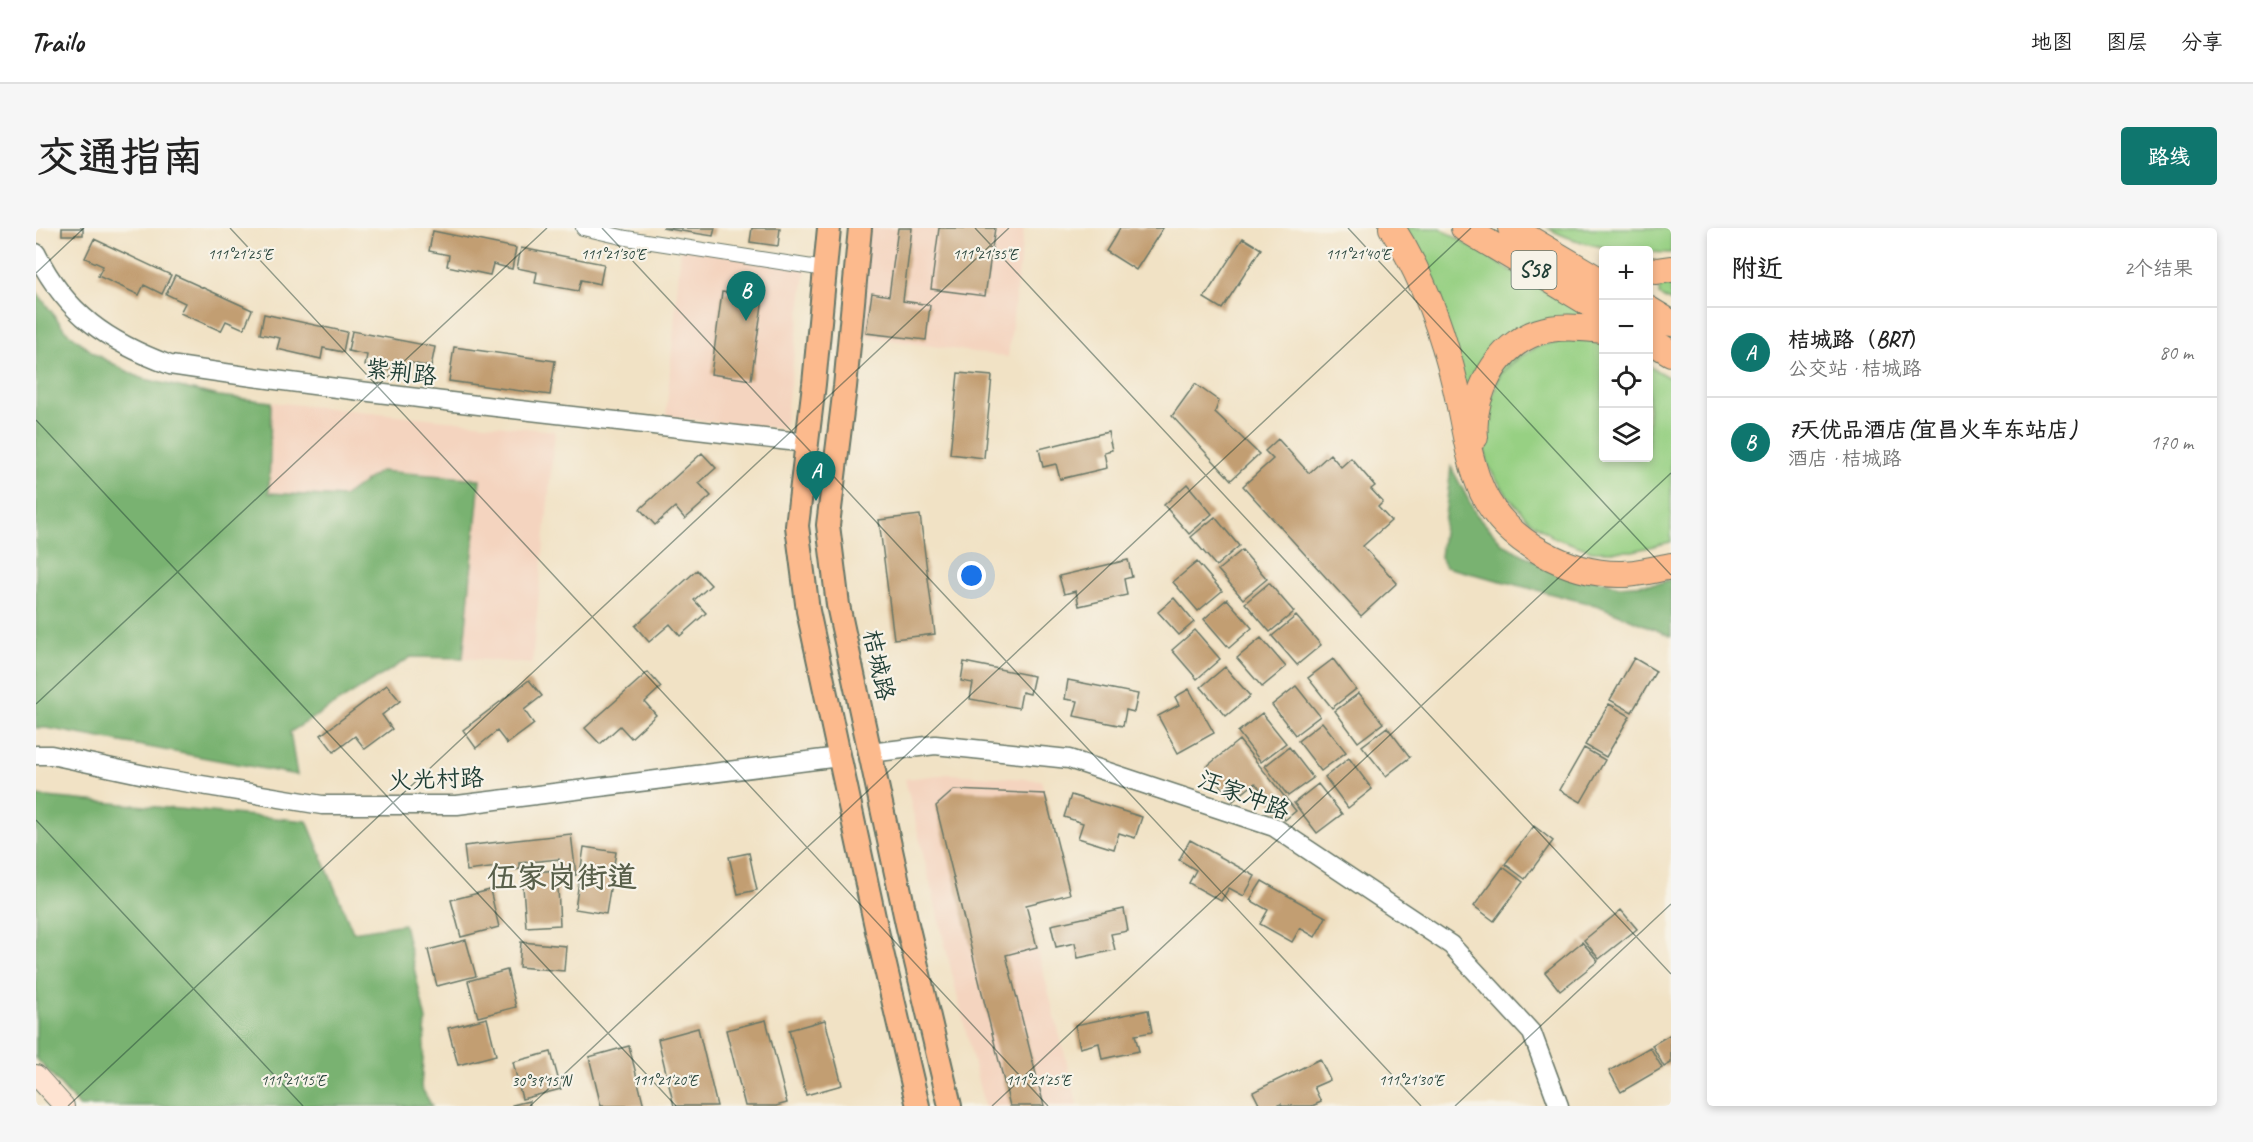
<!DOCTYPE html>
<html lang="zh">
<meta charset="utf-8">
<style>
:root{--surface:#fff;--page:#f6f6f6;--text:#222;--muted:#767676;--line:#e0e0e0;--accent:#0f766e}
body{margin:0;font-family:Caveat,"LXGW WenKai TC",sans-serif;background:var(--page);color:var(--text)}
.controls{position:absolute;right:18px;top:18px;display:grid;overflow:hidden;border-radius:6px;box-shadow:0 3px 9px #0003}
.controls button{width:54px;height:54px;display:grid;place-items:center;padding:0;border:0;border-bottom:2px solid var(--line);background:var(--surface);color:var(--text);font:30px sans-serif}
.you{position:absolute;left:936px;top:348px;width:21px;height:21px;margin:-15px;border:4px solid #fff;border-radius:50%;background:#1a73e8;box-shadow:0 0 0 9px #1a73e833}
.badge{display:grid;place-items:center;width:39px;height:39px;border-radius:50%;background:var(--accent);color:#fff;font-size:20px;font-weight:700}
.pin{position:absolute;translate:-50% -50px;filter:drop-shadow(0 2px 3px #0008)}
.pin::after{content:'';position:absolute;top:32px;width:21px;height:18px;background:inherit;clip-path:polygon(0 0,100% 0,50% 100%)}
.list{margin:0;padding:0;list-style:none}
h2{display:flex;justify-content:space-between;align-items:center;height:78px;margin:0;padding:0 24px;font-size:26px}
h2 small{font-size:20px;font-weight:400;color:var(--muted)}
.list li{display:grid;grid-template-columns:39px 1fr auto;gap:18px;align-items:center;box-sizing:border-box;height:90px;padding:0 24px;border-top:2px solid var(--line)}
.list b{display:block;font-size:22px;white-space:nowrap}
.list p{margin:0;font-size:20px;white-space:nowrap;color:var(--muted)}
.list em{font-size:20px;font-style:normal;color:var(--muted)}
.icon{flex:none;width:33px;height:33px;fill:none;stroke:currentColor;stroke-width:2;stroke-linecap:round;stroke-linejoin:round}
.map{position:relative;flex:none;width:1635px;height:878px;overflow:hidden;border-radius:6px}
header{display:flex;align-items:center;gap:36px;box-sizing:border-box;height:84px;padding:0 30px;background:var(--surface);border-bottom:2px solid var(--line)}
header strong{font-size:28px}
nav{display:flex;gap:33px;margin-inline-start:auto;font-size:21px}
.intro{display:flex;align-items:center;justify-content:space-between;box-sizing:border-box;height:144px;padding:0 36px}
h1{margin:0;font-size:42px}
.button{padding:15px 27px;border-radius:6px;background:var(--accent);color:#fff;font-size:21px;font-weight:700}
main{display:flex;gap:36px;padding:0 36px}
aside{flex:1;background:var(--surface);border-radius:6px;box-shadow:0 3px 9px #0003}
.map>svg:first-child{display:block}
.built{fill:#f4d4bf}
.green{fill:#97d083;stroke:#5b865c;stroke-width:1.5}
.forest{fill:#79b271;stroke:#4c7852;stroke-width:1.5}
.building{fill:#c29e72}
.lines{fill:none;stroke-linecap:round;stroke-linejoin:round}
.minor-casing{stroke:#687767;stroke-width:16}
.tertiary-casing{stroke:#687767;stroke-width:21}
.secondary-casing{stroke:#687767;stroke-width:22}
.primary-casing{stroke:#687767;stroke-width:26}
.motorway-casing{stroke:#687767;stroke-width:28}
.minor{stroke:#fff;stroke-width:14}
.tertiary{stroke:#fff;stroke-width:18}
.secondary{stroke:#fee3d1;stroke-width:20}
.primary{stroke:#fcba8d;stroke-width:22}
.motorway{stroke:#fcba8d;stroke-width:26}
.ticks{fill:none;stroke:#1f3d34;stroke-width:1.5;stroke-opacity:0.45}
.labels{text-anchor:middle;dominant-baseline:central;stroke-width:4.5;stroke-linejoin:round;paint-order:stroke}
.shield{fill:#f7f3e8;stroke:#60746a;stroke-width:1.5}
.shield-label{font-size:22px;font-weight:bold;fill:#1f3d34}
.street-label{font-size:24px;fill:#1f3d34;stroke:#f7f3e8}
.district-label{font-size:30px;font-weight:bold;fill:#585f4a;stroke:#f7f3e8}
.ticks-label{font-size:15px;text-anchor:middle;fill:#1f3d34;stroke:#f7f3e8;stroke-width:4.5;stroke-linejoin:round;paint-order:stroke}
</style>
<header>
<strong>Trailo</strong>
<nav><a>地图</a><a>图层</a><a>分享</a></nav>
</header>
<div class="intro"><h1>交通指南</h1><a class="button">路线</a></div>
<main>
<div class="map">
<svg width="1635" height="878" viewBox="0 0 1635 878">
<rect width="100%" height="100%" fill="#f7f3e8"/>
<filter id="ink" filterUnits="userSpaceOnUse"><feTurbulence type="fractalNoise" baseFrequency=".0167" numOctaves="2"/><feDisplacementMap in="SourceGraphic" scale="12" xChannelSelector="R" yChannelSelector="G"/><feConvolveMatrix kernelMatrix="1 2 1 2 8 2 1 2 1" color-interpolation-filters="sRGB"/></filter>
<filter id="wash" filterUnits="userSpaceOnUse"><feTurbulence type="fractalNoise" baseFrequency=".008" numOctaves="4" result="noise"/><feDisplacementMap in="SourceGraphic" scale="24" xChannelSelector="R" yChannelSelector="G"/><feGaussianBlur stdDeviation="1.35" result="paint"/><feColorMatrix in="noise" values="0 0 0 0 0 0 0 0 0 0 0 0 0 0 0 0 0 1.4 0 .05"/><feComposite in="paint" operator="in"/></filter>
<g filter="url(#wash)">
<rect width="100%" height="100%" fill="#f1e2c5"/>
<path class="built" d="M831,0H988L972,129L820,107Z
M645,18L770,38L748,201L630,189Z
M235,174L519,203L496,436L427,430L444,251L344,243L307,269L233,265Z
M913,546L1005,552L1034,666L990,677L1042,878H948L869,551Z"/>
<path class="green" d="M1360,0H1404L1551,88L1514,94L1430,183Z
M1512,0H1635V25C1597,24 1548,21 1512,0Z
M1635,56V74L1623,67L1624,59Z
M1533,112H1555L1567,116L1568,230H1612L1613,138L1635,151V314L1597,323H1556L1517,309L1492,291L1471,267L1453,240L1447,216V193L1465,145L1485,128L1505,117Z"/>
<path class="forest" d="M0,63L29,102L59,126L104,150L183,168L235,174L233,265L307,269L344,243L444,251L427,430L375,429L254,504L261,547L11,500H0Z
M1415,239L1440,286L1467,316L1499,333L1583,358L1624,355L1635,351V408L1563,378L1410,339L1404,329Z
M0,568L271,593L317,704L368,696L390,792L385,859L396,878H43L0,830Z"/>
<g id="blocks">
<path class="building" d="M26,0H47V7H26Z
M626,0H679L677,8Z
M716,0H744L742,18L714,14Z
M862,0H876L867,73L894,77L890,112L830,105L836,65L853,68Z
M903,0H959L949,68L895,61Z
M1084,0H1127L1100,42L1070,23Z
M397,3L480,20L476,41L457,36L454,47L411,38L413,27L393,23Z
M1207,10L1225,21L1186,81L1168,70Z
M58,11L135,47L126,66L108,57L103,67L62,48L67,38L49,30Z
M485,20L568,36L564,56L545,52L542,63L499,55L501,44L481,40Z
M139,47L216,82L208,101L190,93L185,103L144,85L149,75L130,66Z
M686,64L727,70L715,152L675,146Z
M228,86L311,104L307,124L287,120L285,131L241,121L244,110L224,106Z
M316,103L399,119L395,139L375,135L373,146L329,138L331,127L312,123Z
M418,119L519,133L514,167L413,153Z
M922,145L956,148L948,230L914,226Z
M1159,156L1183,173L1179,184L1223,226L1195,252L1136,188Z
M1072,204L1076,222L1068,224L1071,240L1024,251L1020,236L1007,239L1003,221Z
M1242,211L1273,245L1294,226L1305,239L1315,230L1339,258L1335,261L1347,274L1342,279L1355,293L1327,318L1361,355L1325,388L1207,258L1237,231L1229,223Z
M666,225L680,240L663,255L675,268L649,291L639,279L619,297L604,281Z
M1151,256L1176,286L1153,306L1128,277Z
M884,287L899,406L858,411L843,292Z
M1179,289L1203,318L1180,338L1155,309Z
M1206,322L1231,351L1207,371L1182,342Z
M1092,332L1096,349L1088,351L1091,367L1043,378L1040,363L1028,366L1023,348Z
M1161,334L1186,363L1162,383L1137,354Z
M661,342L675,357L658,372L670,385L644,408L634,396L613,414L599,398Z
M1233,355L1258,384L1234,404L1209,375Z
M1138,370L1158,394L1143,407L1122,384Z
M1191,371L1216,400L1193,420L1168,391Z
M1260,388L1285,417L1261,437L1236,408Z
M1159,402L1184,431L1161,451L1136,422Z
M1225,410L1250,439L1226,459L1201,430Z
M1598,430L1620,443L1596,484L1574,472Z
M1297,431L1320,461L1296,480L1272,450Z
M928,434L998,448L994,466L986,464L983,480L934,471L937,455L925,453Z
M1189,439L1214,468L1190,488L1165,459Z
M612,444L625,459L609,474L620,487L595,510L584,498L564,516L549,500Z
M493,452L506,468L488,482L498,496L471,516L461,503L440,520L427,502Z
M1032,452L1102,466L1098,484L1090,482L1087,498L1038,488L1042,473L1029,471Z
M351,457L364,473L346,487L356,501L329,521L319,508L298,524L285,507Z
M1260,458L1284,488L1259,507L1236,477Z
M1153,461L1178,505L1142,525L1122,488L1143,477L1139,469Z
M1323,465L1347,495L1322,514L1299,483Z
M1573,476L1594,488L1570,529L1549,517Z
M1226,485L1250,515L1225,534L1202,504Z
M1286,494L1310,524L1285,543L1262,513Z
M1351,499L1374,529L1350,548L1326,518Z
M1203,512L1260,583L1249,592L1219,555L1197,573L1170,539Z
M1253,519L1277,550L1252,568L1229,538Z
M1548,520L1569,532L1545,574L1524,562Z
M1313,530L1336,561L1312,580L1289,549Z
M1282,556L1306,586L1281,605L1258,575Z
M918,562L1009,566L1034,666L990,677L1001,719L970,727L1008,878H974L900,578Z
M1035,567L1106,589L1099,610L1083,605L1078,621L1042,610L1047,595L1028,589Z
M1498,598L1517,613L1489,651L1469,636Z
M535,606L540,647L525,649L523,631L484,635V641L461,644V639L431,643L428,618Z
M1154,612L1219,648L1208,668L1193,660L1185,673L1153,655L1160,642L1143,632Z
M548,619L580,624L570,686L539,681Z
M713,625L721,662L702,666L693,629Z
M1467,639L1487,654L1458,693L1438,678Z
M521,642L524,697L490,699L486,645Z
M1226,653L1290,689L1279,709L1264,700L1256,714L1224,696L1232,682L1214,672Z
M454,662L463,699L425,709L415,672Z
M1088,681L1092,703L1075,706L1079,722L1042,730L1039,715L1020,719L1015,697Z
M1585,682L1601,701L1563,731L1548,712Z
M430,712L440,748L401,758L392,722Z
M485,714L530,718L528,743L483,739Z
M1546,714L1562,733L1524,763L1509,744Z
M471,742L480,779L442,789L432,753Z
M1112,782L1116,804L1099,807L1103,823L1066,831L1063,815L1044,820L1039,797Z
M451,790L460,827L422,837L412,800Z
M730,792L751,875L740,878H709L690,802Z
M789,792L806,857L770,867L753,802Z
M662,800L681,878H638L622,811Z
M1635,806V835L1628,839L1616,817Z
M593,818L608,878H565L553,829Z
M1614,819L1626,840L1585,864L1573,843Z
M515,824L525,861L486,871L477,834Z
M1284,831L1294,852L1278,859L1285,874L1276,878H1246L1245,876L1240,878H1224L1217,864Z
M493,873L494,878H476V877Z"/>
</g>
</g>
<g filter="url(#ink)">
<use href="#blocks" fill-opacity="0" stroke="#687767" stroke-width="1.5"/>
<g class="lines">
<g class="minor-casing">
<path id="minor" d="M547,0L590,10L789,41"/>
</g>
<g class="tertiary-casing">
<path id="tertiary" d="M0,25C30,86 72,114 134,137C346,169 558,189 770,215
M834,525L899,517L1033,531L1238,599L1415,717L1496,805L1523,878
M0,527H15L123,550L286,577H421L803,529"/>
</g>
<g class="secondary-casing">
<path id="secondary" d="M0,847L28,878"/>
</g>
<g class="primary-casing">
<path id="primary" d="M793,0L778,156L761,298L772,383L841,703L882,878
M824,0L809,159L792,297L802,377L871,696L914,878"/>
</g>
<g class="motorway-casing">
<path id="motorway" d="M1356,0C1387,48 1407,104 1420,160C1428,194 1432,233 1447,265C1471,314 1533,347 1586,346C1602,346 1620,341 1635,338
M1428,0L1568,84
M1475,0L1568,55
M1612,42L1621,43L1635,41
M1612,81L1635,95
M1612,111L1635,125
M1439,209C1435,167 1460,118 1502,104C1524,97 1546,100 1568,102"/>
</g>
<use href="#minor" class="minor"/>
<use href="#tertiary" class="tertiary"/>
<use href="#secondary" class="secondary"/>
<use href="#primary" class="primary"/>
<use href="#motorway" class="motorway"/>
</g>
</g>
<path class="ticks" d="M194,0L1012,878M566,0L1385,878M939,0L1635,746M1312,0L1635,347M0,45L48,0M0,192L640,878M0,476L511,0M0,592L267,878M32,878L973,0M494,878L1435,0M956,878L1635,245M1419,878L1635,676"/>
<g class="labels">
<rect class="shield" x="1475.5" y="23" width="45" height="38" rx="4.5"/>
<g class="shield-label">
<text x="1498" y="42">S58</text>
</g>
<g class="street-label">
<text transform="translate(365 144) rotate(7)">紫荆路</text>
<text transform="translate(843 437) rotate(78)">桔城路</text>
<text transform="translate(400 551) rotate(-2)">火光村路</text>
<text transform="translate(1208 567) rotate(21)">汪家冲路</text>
</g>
<g class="district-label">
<text x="526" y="649">伍家岗街道</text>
</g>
</g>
<g class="ticks-label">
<text x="204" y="31">111°21'25"E</text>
<text x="577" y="31">111°21'30"E</text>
<text x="949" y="31">111°21'35"E</text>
<text x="1322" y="31">111°21'40"E</text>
<text x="257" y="857">111°21'15"E</text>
<text x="629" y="857">111°21'20"E</text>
<text x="1002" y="857">111°21'25"E</text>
<text x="1375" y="857">111°21'30"E</text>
<text x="505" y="858">30°39'15"N</text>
</g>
</svg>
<div class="controls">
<button>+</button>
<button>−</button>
<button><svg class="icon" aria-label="locate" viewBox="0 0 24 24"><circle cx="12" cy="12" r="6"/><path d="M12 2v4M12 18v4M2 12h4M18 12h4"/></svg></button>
<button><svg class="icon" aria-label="layers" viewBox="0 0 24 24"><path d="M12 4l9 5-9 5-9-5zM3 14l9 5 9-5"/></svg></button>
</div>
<div class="you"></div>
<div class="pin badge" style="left:780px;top:273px">A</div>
<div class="pin badge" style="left:710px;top:93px">B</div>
</div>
<aside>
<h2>附近<small>2个结果</small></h2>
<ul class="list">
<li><span class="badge">A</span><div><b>桔城路（BRT）</b><p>公交站 · 桔城路</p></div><em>80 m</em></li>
<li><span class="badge">B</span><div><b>7天优品酒店(宜昌火车东站店)</b><p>酒店 · 桔城路</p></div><em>170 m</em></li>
</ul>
</aside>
</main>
